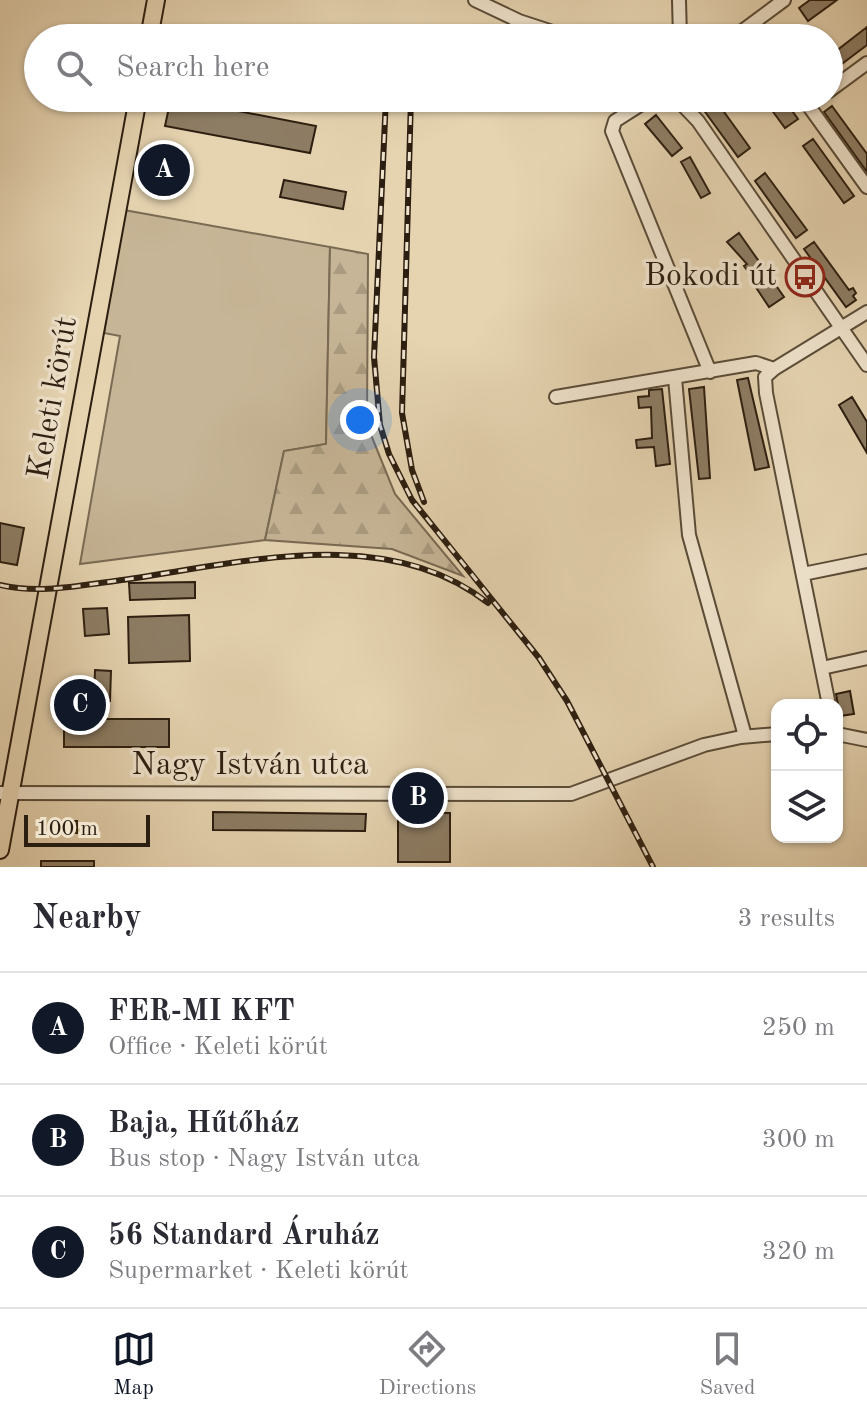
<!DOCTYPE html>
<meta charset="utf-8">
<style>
:root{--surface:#fff;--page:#f7f7f7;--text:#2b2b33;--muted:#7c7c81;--line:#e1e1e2;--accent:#111827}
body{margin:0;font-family:"Old Standard TT",serif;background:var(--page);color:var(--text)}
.controls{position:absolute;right:24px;bottom:24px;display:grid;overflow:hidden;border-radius:16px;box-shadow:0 2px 6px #0004}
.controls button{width:72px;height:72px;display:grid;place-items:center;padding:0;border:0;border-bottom:2px solid var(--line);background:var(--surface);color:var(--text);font:40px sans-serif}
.scale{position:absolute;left:24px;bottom:20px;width:126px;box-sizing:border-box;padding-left:8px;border:4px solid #2c1e10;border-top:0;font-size:22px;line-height:28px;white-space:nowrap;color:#2c1e10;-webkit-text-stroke:6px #efe3cc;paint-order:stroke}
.you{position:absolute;left:360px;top:420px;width:28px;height:28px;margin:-20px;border:6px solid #fff;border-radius:50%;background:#1a73e8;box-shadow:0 0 0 12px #1a73e833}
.badge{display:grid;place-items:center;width:52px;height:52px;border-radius:50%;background:var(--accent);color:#fff;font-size:26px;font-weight:700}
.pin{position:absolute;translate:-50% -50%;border:4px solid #fff;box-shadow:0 2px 8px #0006}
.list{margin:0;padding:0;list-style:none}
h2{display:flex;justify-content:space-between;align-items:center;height:104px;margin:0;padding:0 32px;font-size:34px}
h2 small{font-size:26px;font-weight:400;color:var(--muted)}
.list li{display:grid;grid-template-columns:52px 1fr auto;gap:24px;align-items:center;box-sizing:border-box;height:112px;padding:0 32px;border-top:2px solid var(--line)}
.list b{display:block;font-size:30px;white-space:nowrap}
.list p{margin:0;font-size:26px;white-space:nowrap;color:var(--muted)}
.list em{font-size:26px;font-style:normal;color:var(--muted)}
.icon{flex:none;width:44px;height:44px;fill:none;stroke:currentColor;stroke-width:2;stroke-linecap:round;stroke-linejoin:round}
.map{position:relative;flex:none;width:867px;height:867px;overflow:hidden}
.search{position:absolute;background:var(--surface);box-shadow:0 2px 6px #0004;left:24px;right:24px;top:24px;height:88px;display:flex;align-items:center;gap:20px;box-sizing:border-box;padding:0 28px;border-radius:44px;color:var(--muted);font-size:30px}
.sheet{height:440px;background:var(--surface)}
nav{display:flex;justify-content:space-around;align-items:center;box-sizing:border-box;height:112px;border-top:2px solid var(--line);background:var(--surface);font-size:22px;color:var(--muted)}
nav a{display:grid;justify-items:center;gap:4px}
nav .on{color:var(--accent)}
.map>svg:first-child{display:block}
.green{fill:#c6b596;stroke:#796a53;stroke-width:2}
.forest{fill:url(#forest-firs);stroke:#796a53;stroke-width:2}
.building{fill:#8d7d64;stroke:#2c1e10;stroke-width:2}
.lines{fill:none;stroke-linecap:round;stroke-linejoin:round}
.minor-casing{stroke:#5a4c38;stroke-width:16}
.major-casing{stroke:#2c1e10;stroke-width:20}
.minor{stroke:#efe3cc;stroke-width:12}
.major{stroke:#e6d4b1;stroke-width:16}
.rail-casing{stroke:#2c1e10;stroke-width:6}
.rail{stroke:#efe3cc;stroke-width:3;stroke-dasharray:9;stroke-linecap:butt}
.labels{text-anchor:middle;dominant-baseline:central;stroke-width:7;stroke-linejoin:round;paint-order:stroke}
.poi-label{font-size:32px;fill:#2c1e10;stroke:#efe3cc;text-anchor:end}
.street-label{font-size:32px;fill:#2c1e10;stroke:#efe3cc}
</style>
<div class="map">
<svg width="867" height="867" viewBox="0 0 867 867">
<defs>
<pattern id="forest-firs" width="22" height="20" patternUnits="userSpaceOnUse" patternTransform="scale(2)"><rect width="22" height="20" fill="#c6b596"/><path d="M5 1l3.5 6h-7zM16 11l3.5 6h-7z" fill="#aa9b80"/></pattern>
</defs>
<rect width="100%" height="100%" fill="#e6d4b1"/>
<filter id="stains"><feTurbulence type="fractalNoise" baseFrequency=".0025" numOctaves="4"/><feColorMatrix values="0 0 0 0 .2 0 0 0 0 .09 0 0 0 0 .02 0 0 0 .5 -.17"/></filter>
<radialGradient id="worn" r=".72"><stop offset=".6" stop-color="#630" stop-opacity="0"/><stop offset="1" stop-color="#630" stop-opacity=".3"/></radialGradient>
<path class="green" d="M124,210L330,247L326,444L284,451L265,540L80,564L120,336L104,333Z"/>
<path class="forest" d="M330,247L368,254L367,425L395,494L463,576L392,549L265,540L284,451L326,444Z"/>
<path class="building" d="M810,0H837L808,21L799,8Z
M867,27V45L839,66L831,55Z
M171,98L316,126L310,153L165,126Z
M695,98H714L750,148L738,157Z
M763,98H783L798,119L785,128Z
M832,106L867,154V172L824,112Z
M656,115L682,148L672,156L645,124Z
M813,139L854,196L844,203L803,146Z
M690,157L710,193L701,198L681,162Z
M765,173L807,230L796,238L755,181Z
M284,180L346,192L343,209L280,197Z
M739,233L784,297L769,307L753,283L756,282L744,266L747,264L727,242Z
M814,242L849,290L853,288L856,293L853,296L856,300L846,307L804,249Z
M748,378L769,467L755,470L737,380Z
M704,387L710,478L699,479L689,389Z
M662,389L670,464L656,466L654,447L637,448L636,440L652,438L651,407L639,408L638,397L649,396V390Z
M852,397L867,422V453L839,405Z
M0,523L24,528L17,565L0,562Z
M195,582V598L130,600L129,583Z
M107,608L109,634L85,636L83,609Z
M189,615L190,661L129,663L128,617Z
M95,670L111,671L110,701L94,700Z
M850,691L854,714L840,716L836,694Z
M64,719H169V747H64Z
M213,812L366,814L365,831L213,830Z
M398,813H450V862H398Z
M56,821H77V833H56Z
M41,861H94V867H41Z"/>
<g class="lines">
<g class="minor-casing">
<path id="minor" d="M475,0L519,21L571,38
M679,0L680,38
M733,38L784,0
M829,91L867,63
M651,98L615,121L612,131L710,372
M676,98L698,121L867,365
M803,98L867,187
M774,369L765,377L766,393L829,705
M675,378L689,535L745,736
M556,397L756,363L774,369L867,312
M803,574L867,561
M822,668L867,658
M837,734L867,740
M0,793L571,794L704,745L741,737L777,734"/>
</g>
<g class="major-casing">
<path id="major" d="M149,38L156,0
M0,850L138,98"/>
</g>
<use href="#minor" class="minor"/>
<use href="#major" class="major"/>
<g class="rail-casing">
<path id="rail" d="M386,98L374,357L380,425L389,454L412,500L539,658L567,701L653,867
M411,98L402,413L412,470L424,502
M0,585C38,594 77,586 115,581C234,565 384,521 488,603"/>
</g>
<use href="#rail" class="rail"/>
</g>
<defs>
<g id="bus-ring" transform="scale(2)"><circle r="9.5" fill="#efe3cc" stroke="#8f2418" stroke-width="1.5"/><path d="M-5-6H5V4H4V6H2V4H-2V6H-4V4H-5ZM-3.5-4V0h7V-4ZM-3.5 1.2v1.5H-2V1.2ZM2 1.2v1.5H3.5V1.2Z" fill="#8f2418"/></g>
</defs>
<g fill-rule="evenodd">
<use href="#bus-ring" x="805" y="277"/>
</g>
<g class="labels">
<g class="poi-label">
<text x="777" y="277">Bokodi út</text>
</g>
<g class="street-label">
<text transform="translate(54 398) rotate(-80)">Keleti körút</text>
<text x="250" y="766">Nagy István utca</text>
</g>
</g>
<rect width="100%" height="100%" filter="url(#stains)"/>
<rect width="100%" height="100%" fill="url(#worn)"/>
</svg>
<div class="controls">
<button><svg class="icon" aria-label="locate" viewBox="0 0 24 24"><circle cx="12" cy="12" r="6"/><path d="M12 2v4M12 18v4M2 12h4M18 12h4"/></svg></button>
<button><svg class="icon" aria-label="layers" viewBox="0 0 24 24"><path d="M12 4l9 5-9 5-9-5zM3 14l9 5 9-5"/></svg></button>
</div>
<div class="scale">100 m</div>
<div class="you"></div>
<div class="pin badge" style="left:164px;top:170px">A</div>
<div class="pin badge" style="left:418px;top:798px">B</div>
<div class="pin badge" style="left:80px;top:705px">C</div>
<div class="search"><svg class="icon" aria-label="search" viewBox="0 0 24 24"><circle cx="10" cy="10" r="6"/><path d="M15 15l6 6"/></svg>Search here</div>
</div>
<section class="sheet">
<h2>Nearby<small>3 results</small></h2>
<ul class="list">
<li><span class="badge">A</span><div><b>FER-MI KFT</b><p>Office · Keleti körút</p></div><em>250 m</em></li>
<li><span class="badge">B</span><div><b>Baja, Hűtőház</b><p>Bus stop · Nagy István utca</p></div><em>300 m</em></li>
<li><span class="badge">C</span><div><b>56 Standard Áruház</b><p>Supermarket · Keleti körút</p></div><em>320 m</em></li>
</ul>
</section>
<nav>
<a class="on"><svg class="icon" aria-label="map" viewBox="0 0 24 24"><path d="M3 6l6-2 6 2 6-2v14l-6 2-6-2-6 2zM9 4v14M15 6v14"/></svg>Map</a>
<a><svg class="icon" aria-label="directions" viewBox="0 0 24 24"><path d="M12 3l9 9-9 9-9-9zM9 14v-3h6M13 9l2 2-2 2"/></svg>Directions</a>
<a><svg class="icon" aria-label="saved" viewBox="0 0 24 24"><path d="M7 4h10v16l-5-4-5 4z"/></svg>Saved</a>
</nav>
